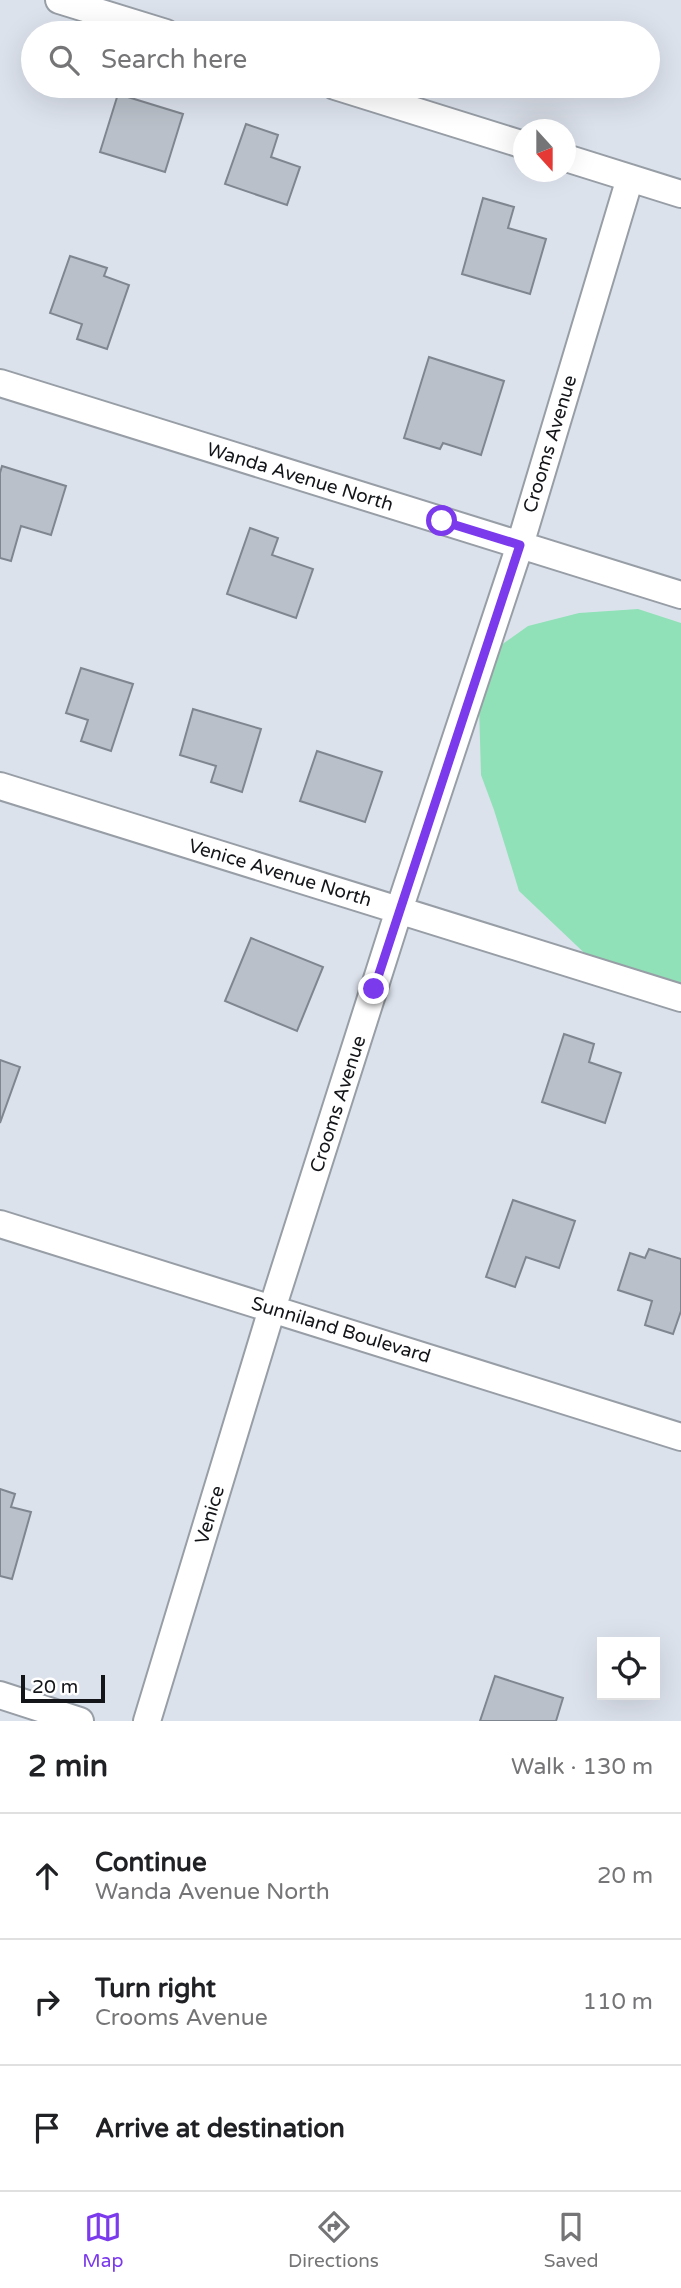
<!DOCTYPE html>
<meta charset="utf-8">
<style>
:root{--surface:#fff;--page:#f2f2f2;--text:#202124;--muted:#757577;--line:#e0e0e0;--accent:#7c3aed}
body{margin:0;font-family:"Varela Round",sans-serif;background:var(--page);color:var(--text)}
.controls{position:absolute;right:21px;bottom:21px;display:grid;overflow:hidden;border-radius:0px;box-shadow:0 7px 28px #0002}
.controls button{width:63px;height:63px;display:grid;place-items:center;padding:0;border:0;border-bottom:2px solid var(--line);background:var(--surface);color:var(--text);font:35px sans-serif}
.compass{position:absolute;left:513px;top:119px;width:63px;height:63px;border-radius:50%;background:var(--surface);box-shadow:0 7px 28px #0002;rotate:159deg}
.scale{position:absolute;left:21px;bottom:18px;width:84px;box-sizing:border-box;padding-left:7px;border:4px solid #131518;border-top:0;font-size:19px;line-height:24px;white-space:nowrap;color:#131518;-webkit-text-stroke:5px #fff;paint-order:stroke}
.stop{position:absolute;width:21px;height:21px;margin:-16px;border:5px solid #7c3aed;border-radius:50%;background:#fff}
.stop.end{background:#7c3aed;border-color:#fff;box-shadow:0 2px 7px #0008}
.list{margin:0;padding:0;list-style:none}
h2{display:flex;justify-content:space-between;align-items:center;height:91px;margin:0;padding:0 28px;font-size:30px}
h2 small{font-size:23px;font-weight:400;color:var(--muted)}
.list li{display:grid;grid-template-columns:46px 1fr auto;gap:21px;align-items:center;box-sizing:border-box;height:126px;padding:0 28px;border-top:2px solid var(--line)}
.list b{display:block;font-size:26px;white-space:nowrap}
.list p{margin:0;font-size:23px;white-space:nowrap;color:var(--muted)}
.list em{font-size:23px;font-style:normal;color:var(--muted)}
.icon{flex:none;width:38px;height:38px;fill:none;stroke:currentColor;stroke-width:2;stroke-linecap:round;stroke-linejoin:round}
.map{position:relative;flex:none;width:681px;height:1721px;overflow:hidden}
.search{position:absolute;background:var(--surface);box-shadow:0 7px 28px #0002;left:21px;right:21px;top:21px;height:77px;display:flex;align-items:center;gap:18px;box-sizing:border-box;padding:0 24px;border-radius:38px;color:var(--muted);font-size:26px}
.sheet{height:469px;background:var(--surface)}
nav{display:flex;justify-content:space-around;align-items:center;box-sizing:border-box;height:98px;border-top:2px solid var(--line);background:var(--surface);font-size:19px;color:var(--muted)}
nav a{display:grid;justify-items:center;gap:4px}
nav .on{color:var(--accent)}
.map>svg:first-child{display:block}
.green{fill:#90e1b8}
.building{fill:#b9c0c9;stroke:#80868f;stroke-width:2}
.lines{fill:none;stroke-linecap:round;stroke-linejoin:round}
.minor-casing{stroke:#989ea6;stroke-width:30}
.minor{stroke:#fff;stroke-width:26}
.route{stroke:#7c3aed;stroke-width:9}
.labels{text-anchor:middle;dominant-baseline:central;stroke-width:6;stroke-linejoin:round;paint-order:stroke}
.street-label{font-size:19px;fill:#131518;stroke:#fff}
</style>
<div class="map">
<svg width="681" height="1721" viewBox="0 0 681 1721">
<rect width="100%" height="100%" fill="#dce2ec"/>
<path class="green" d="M638,609L681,623V996L596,964L519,891L494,810L481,775L479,706L497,648L528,626L579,613Z"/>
<path class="building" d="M118,94L183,114L165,172L100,152Z
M246,124L278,135L271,157L300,167L287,205L225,184Z
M483,198L514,207L508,228L546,239L530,294L462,274Z
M70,256L107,268L104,276L129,285L107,349L77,339L82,324L50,313Z
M429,357L504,381L481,455L443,443L440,449L404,438Z
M2,466L66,486L51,535L21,526L11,561L0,558V473Z
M250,528L278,538L272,555L313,569L296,618L227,594Z
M81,668L133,684L111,751L81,741L88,720L66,713Z
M193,709L261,729L242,792L211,782L216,766L180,755Z
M317,751L382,772L365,822L300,801Z
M251,938L323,967L297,1031L225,1001Z
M564,1034L594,1044L589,1062L621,1073L605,1123L542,1102Z
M0,1060L20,1067L0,1123Z
M513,1200L575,1221L559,1268L526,1257L515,1287L486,1277Z
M649,1249L681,1259V1311L673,1334L645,1325L652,1301L618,1290L630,1253L645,1258Z
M0,1489L15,1494L11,1507L31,1512L12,1579L0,1576Z
M495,1676L563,1698L556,1721H480Z"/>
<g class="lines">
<g class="minor-casing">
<path id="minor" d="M59,0L166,33
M335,86L524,145
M566,158L681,194
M0,383L681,595
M0,786L681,998
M0,1224L681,1437
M0,1695L80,1721
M147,1721L272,1309L399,910L520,545L630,178"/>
</g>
<use href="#minor" class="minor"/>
</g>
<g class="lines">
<path class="route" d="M374,989L520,545L442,521"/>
</g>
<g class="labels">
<g class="street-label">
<text transform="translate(550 444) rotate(-73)">Crooms Avenue</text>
<text transform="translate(300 477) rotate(17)">Wanda Avenue North</text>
<text transform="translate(280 873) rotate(17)">Venice Avenue North</text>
<text transform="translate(338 1104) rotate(-72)">Crooms Avenue</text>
<text transform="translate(341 1330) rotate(17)">Sunniland Boulevard</text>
<text transform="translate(210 1515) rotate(-73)">Venice</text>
</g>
</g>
</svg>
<div class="controls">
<button><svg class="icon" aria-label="locate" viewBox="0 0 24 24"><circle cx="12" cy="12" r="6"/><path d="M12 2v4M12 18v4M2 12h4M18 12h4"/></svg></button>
</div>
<svg class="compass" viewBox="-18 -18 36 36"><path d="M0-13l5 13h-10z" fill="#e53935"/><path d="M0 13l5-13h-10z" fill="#757577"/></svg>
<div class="scale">20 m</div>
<div class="stop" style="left:442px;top:521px"></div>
<div class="stop end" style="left:374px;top:989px"></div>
<div class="search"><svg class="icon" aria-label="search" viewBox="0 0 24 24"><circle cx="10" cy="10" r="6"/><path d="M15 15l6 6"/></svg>Search here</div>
</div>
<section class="sheet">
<h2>2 min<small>Walk · 130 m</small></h2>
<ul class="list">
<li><svg class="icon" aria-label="ahead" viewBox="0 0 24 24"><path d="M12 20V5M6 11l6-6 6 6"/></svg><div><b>Continue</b><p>Wanda Avenue North</p></div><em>20 m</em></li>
<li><svg class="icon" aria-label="right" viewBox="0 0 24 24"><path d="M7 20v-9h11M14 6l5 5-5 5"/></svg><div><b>Turn right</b><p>Crooms Avenue</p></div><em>110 m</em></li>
<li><svg class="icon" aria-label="arrive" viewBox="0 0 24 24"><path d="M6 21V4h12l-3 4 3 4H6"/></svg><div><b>Arrive at destination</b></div></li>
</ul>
</section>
<nav>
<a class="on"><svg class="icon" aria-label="map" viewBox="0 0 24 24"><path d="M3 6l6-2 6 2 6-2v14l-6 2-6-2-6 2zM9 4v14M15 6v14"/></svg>Map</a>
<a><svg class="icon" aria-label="directions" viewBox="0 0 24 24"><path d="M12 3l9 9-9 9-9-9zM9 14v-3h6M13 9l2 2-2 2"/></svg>Directions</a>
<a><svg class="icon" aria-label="saved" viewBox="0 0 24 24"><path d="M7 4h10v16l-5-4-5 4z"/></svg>Saved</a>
</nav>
